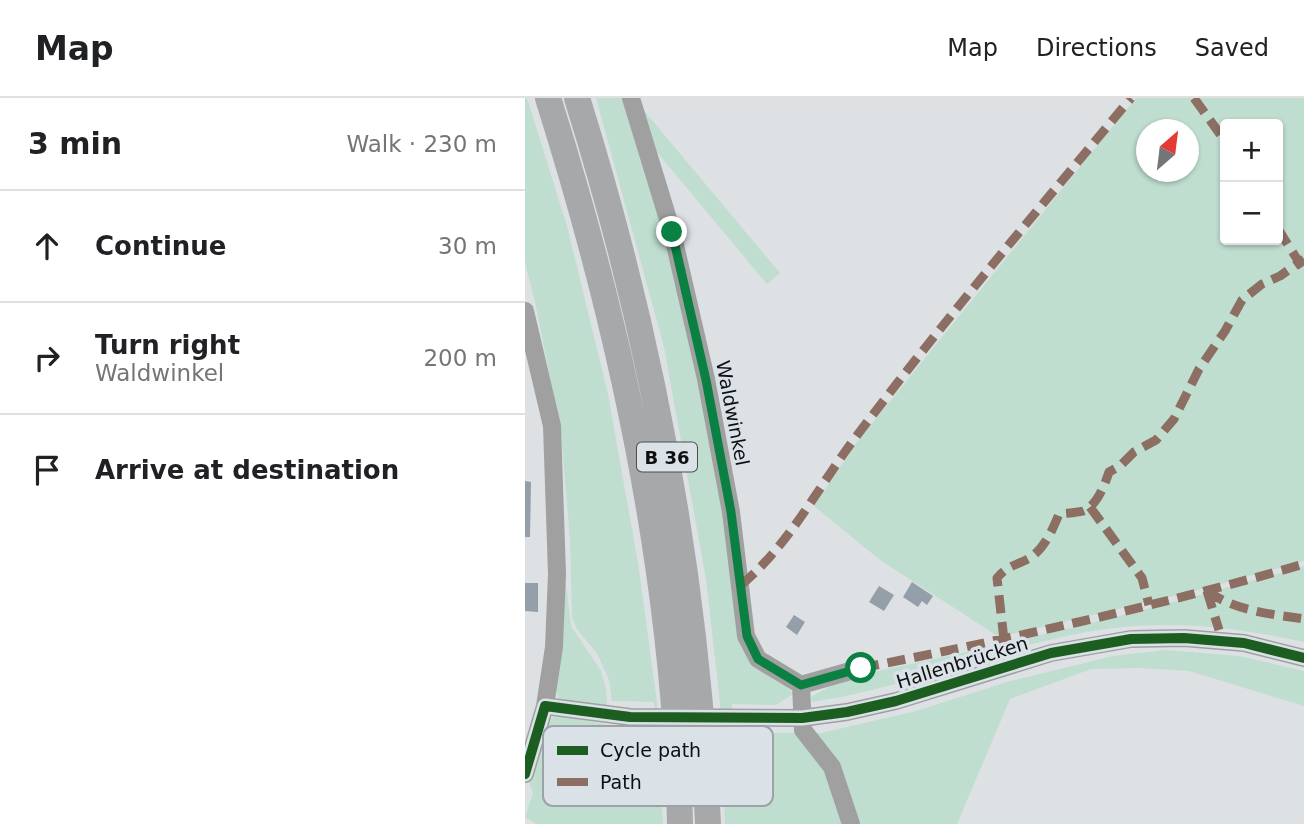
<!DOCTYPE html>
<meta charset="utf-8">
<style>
:root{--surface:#fff;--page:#f6f6f6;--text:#202124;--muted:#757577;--line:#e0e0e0}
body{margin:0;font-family:"DejaVu Sans",sans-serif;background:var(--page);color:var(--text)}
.controls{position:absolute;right:21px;top:21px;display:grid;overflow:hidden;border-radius:7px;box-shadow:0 2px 5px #0004}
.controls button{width:63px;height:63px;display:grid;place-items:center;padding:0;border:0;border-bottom:2px solid var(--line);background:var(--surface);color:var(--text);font:35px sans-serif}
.compass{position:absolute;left:611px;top:21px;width:63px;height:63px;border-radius:50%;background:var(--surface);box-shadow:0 2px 5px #0004;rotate:28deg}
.stop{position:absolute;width:21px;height:21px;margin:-16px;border:5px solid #0b8043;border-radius:50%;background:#fff}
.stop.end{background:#0b8043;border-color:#fff;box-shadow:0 2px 7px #0008}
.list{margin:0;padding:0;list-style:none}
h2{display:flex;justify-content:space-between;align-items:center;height:91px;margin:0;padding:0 28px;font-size:30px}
h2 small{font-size:23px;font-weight:400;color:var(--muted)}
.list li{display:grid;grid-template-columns:46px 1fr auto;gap:21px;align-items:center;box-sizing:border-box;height:112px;padding:0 28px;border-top:2px solid var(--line)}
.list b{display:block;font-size:26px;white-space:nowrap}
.list p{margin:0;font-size:23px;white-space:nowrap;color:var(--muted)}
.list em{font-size:23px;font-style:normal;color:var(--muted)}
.icon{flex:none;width:38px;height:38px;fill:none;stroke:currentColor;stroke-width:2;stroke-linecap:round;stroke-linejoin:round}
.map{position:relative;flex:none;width:779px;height:726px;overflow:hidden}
header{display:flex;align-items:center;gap:42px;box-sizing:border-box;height:98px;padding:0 35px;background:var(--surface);border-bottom:2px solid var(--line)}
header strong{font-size:33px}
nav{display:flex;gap:38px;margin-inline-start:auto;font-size:24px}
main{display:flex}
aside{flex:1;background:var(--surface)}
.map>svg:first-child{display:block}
.green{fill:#bfdecf;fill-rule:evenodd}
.building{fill:#949fa9}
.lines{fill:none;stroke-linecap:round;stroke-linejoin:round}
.minor{stroke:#a0a0a1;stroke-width:18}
.highway{stroke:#a7a8a9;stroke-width:26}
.quiet{stroke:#8d6e63;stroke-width:9;stroke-dasharray:18 9;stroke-linecap:butt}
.cycleway-casing{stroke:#dae1e7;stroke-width:15}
.cycleway{stroke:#1b5e20;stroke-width:10}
.route{stroke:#0b8043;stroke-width:9}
.labels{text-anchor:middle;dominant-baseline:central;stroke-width:7;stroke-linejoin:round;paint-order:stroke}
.shield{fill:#dae1e7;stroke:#4a4e51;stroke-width:2}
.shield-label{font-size:18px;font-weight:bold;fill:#0d0f11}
.street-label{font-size:19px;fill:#0d0f11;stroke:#dae1e7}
.key{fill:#dae1e7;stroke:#9ca2a7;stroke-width:2}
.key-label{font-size:19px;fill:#0d0f11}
</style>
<header>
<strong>Map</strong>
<nav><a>Map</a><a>Directions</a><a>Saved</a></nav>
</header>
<main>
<aside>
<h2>3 min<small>Walk · 230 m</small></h2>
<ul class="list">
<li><svg class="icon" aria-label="ahead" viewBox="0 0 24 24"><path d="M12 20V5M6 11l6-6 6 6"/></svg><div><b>Continue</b></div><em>30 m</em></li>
<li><svg class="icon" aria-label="right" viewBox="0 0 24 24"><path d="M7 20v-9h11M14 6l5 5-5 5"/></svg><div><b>Turn right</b><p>Waldwinkel</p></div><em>200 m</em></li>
<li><svg class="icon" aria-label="arrive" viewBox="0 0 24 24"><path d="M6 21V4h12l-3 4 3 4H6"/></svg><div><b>Arrive at destination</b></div></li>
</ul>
</aside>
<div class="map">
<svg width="779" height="726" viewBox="0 0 779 726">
<rect width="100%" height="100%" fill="#dde1e4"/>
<path class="green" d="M0,0H2L42,128L83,296L113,465L132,604L138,726H11L0,719L8,695L4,684L22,626L27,620L34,618L80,626L79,636L131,632L129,604L87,603L84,582L73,557L52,531L47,519L45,441L36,335L10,204L0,165Z
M71,0H102L115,43L179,291L216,537L268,596L251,607L207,606L208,635H296L391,613L482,584L588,558L641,552L714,558L779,573V608L664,573L614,570L566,571L485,601L432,726H200L195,605L181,481L139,249Z
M611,0H779V463L670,493L474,539L355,462L289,408L332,344ZM700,26H753V142H700ZM622,32H664V74H622Z
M116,9L255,175L242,186L126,47Z
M779,468V544C701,527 630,520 551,536C462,554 377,591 287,604L286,599L319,580C473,549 627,512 779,468Z
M35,483L41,486L46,528L76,573L81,591L82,609L35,602C22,583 38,553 39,532C40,516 36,499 35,483Z"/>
<path class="building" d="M0,383L6,384L5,439H0Z
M387,484L408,498L402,507L397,503L393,509L378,499Z
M0,485H13V514L0,513Z
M354,488L369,497L359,513L344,504Z
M269,517L280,524L272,537L261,529Z"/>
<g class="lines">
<path class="minor" d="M106,0L147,134L181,281L206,414L221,538L233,561L276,587L278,632L307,669L326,726
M0,213L27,328L32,476L29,549L20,608L0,676
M276,587L336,570
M20,608L105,619L277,620L322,614L371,603L526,555L606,541L659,540L719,545L779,560"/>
<path class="highway" d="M23,0C97,234 150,480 155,726
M52,0C126,236 172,479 183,726"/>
<path class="quiet" d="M669,0L700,43
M753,131L779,172
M565,409L617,480L624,507
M216,487C263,448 291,393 327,344C416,226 512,113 606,0
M682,493C710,513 746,516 779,521
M682,493L694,532
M479,542L472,480C481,469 488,468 501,462C518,454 527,433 534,416C542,415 551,415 558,413C572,408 580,386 584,374L595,368L609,354L631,342L649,321L674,271L700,233L717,202L737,186L755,178L779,161
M336,570C485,541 633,508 779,466"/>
<g class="cycleway-casing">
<path id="cycleway" d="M0,676L20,608L105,619L277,620L322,614L371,603L526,555L606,541L659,540L719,545L779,560"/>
</g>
<use href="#cycleway" class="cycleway"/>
</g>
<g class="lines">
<path class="route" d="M147,134L181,282L206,414L222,538L233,561L276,587L336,570"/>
</g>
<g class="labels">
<rect class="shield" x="112" y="344.5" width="60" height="29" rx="5"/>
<g class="shield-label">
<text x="142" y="359">B 36</text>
</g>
<g class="street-label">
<text transform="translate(208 315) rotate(79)">Waldwinkel</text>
<text transform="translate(437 564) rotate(-17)">Hallenbrücken</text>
</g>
</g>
<rect x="18" y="628" width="230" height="80" rx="10" class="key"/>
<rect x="32" y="648" width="31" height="9" fill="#1b5e20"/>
<rect x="32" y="680" width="31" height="8" fill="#8d6e63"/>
<g class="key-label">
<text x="75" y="659">Cycle path</text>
<text x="75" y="691">Path</text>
</g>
</svg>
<div class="controls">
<button>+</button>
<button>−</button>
</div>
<svg class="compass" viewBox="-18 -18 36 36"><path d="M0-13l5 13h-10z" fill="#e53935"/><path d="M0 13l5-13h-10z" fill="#757577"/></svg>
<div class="stop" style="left:336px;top:570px"></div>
<div class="stop end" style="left:147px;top:134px"></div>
</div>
</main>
